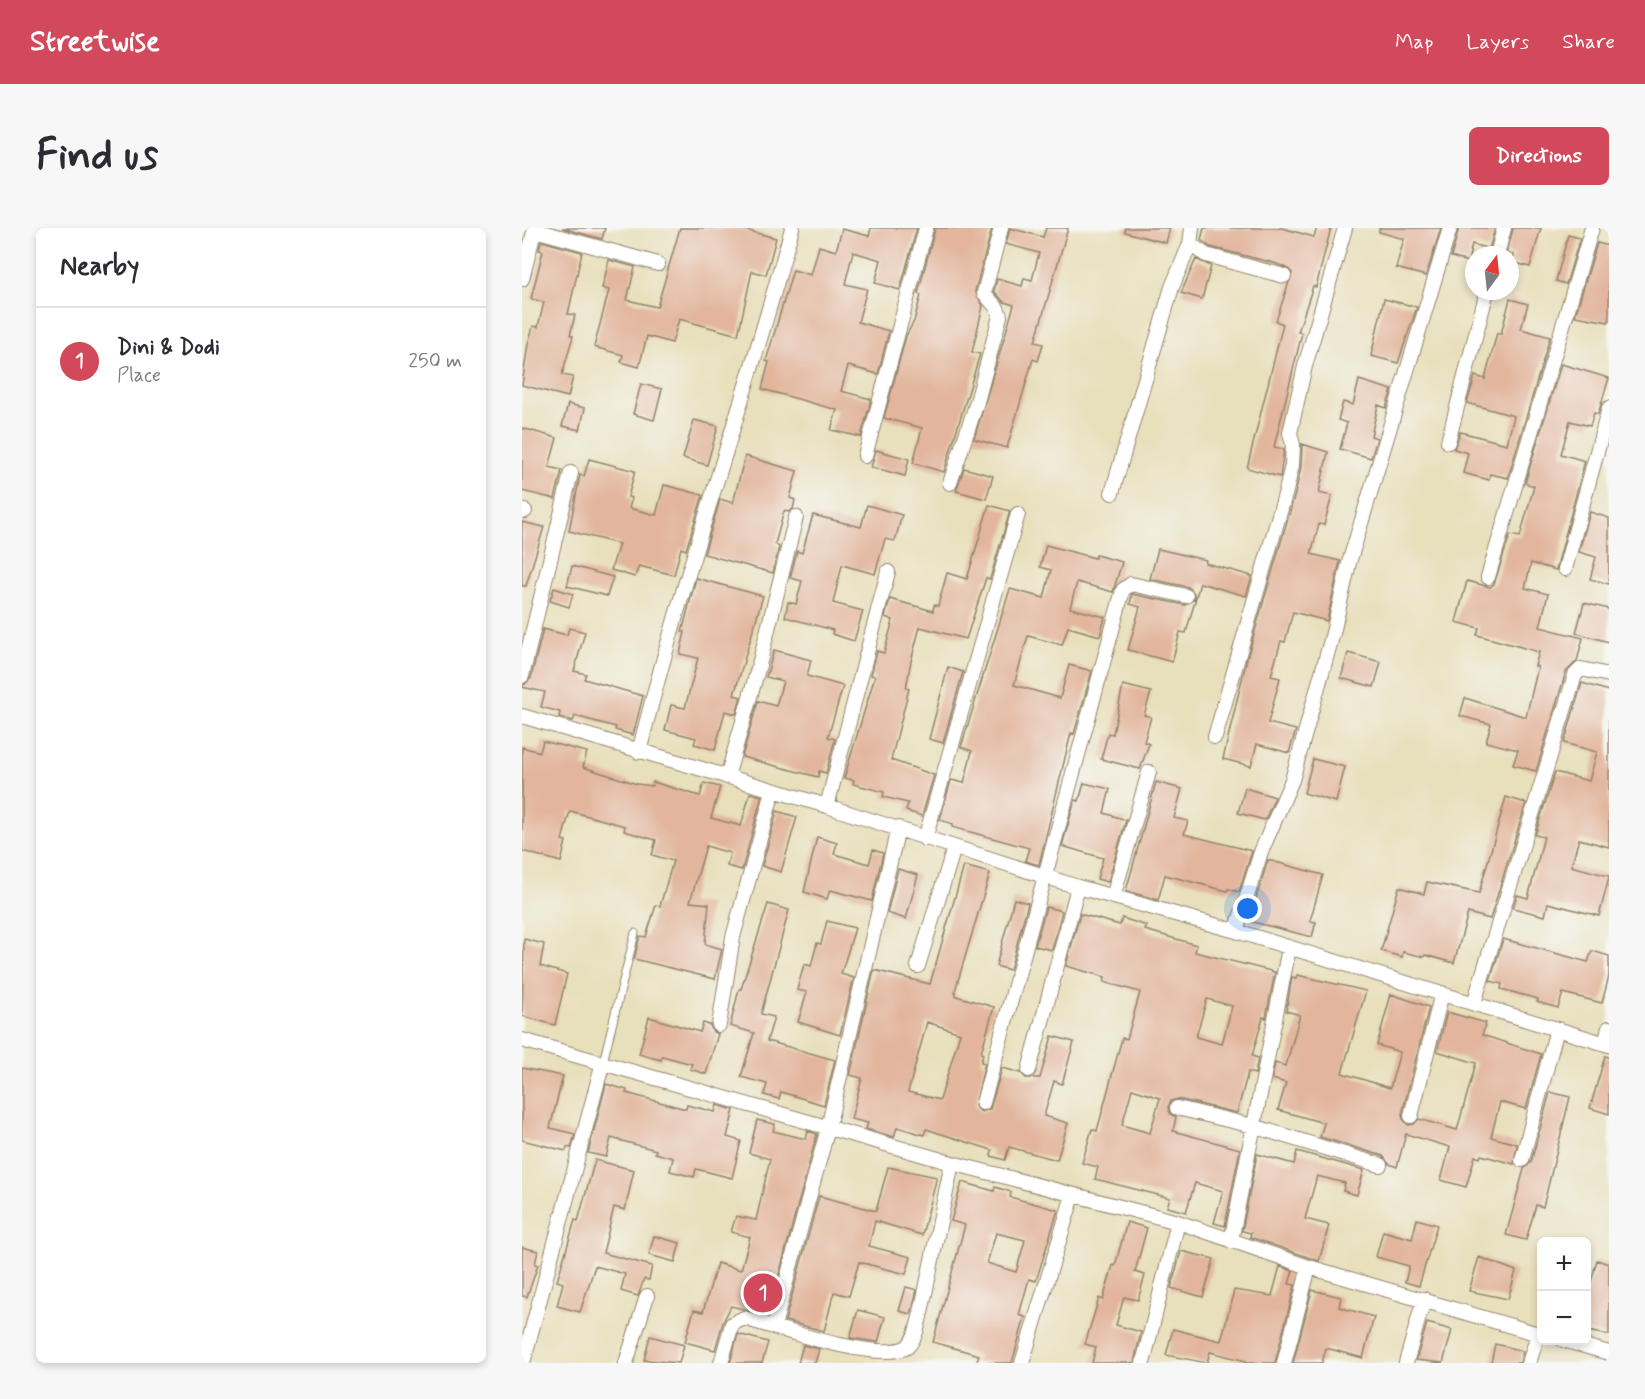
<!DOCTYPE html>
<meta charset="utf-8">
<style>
:root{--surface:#fff;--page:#f7f7f7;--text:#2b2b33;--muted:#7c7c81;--line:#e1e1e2;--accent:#d1495b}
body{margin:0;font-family:Mynerve,sans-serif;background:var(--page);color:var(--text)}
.controls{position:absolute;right:18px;bottom:18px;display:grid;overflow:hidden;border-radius:9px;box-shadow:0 3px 9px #0003}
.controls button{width:54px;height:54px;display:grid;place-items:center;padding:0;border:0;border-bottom:2px solid var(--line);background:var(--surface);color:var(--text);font:30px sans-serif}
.compass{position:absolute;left:943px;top:18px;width:54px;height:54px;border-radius:50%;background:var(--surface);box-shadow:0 3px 9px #0003;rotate:15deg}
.you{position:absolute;left:726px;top:681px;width:21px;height:21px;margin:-15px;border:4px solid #fff;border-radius:50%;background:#1a73e8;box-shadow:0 0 0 9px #1a73e833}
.badge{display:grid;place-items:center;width:39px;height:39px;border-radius:50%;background:var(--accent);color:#fff;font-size:20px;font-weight:700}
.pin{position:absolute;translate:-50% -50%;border:3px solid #fff;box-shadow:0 2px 6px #0006}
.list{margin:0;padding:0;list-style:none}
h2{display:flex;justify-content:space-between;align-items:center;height:78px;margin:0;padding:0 24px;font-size:26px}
h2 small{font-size:20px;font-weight:400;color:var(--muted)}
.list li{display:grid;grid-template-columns:39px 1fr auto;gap:18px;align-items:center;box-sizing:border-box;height:108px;padding:0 24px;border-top:2px solid var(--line)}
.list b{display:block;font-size:22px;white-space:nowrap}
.list p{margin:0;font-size:20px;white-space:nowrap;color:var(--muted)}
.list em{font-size:20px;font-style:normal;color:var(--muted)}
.map{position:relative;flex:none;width:1087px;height:1135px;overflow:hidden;border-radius:9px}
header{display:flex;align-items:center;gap:36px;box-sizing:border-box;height:84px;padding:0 30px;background:var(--accent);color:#fff}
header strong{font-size:28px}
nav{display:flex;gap:33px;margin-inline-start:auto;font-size:21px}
.intro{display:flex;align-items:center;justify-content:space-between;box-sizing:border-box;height:144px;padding:0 36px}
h1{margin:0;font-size:42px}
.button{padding:15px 27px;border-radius:9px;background:var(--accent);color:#fff;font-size:21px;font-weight:700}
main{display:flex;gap:36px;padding:0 36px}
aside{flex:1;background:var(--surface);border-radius:9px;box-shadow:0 3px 9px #0003}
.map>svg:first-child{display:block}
.building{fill:#e2b59c;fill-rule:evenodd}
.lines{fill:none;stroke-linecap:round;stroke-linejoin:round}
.lane-casing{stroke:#92846c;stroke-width:9}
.street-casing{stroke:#92846c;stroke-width:16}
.lane{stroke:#fff;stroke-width:7}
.street{stroke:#fff;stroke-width:14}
</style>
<header>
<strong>Streetwise</strong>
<nav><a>Map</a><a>Layers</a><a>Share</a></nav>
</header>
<div class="intro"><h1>Find us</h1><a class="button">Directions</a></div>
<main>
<aside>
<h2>Nearby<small></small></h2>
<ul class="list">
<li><span class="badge">1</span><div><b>Dini &amp; Dodi</b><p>Place</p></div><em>250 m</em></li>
</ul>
</aside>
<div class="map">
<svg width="1087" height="1135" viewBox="0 0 1087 1135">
<rect width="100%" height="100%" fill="#f6f6f2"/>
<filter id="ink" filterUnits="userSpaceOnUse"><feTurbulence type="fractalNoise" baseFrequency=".0167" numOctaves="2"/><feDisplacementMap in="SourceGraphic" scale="12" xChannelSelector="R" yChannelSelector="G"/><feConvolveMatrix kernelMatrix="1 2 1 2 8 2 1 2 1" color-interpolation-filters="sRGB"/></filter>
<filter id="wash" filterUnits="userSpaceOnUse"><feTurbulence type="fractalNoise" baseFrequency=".008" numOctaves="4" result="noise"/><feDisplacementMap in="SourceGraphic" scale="24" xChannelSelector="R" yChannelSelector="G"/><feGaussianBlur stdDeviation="1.35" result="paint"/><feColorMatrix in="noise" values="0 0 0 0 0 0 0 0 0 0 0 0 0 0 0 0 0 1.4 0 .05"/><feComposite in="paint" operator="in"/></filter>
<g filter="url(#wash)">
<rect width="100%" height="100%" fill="#e8dfbb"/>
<g id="blocks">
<path class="building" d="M40,0H83L80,11Z
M158,0H215L254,10L244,47L230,43L216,107L157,91L150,115L125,108L117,139L99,134L101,127L72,119L87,62L80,60L87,32L113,39L105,72L135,79Z
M349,0H395L378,62L353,55L359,32L331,24L323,56L345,61L336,94L367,103L356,146L326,138L319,163L349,171L339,209L309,202L315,182L240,161L247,134L244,133L271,42L289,47L297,18L314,23L320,1L347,8Z
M413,0H470L453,63L461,78L450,124L458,126L422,244L391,235L400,200L362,190L384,108L392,93L399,67L396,66Z
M488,0L521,9L524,0H546L513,114L521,116L516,133L511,131L485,220L452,211L492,77L482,74L472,63L475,51L500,58L502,50L510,52L517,25L484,16Z
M603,0H648L644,15L603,4Z
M682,0H760L792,9L795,0H809L794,59L791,58L776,104L780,105L752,219L762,221L758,249L725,240L761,96L754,93L770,45L765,40L752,35L688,19L679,12Z
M857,0H919L904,48L874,40L882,11L857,4Z
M937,0H973L967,21L950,16L946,34L929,29Z
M991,0H1019L1008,39L990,34L992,27L985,25Z
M1046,7L1058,10L1044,56L1034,53Z
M19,13L60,24L46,86L53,87L48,107L51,108L40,147L51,149L46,169L0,157L6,116L11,98L16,99L22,74L9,71L21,23L17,22Z
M1075,15L1087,18V94L1053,88Z
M674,31L689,38L680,71L659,65Z
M862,71L895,79L876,135L849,128Z
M988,71L1006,76L999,101L1028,109L986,250L968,246L967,252L941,245L946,225L932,221L938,204L985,216L992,188L945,175L953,148L963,151L975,105L979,106Z
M1039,136L1087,150L1076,186L1072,185L1068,198L1048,193L1039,226L1063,233L1034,342L1009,335L1003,360L1026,366L1018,399L1061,410L1055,433L1044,444L1014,543L991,537L996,522L964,514L969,496L938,488L943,470L1004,489L1016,439L1013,438L1017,424L955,407L957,400L934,394L945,353L968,359L972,356L988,307L998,309L1012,258L1003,255Z
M837,152L870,162L864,180L856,177L849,208L855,210L849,230L818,221L825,195L816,192L821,174L831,177Z
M119,156L140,161L132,192L111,186Z
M46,176L63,180L58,202L40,198Z
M172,192L196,198L185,237L161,230Z
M0,200L35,210L27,239L40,242L33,271L0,263Z
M780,216L806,224L797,265L810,268L802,297L797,296L789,326L818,333L805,393L771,384L763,414L759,413L749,448L758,450L746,495L774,502L767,525L735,516L729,538L701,531L725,430L773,266L779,239Z
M354,222L387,231L383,248L349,239Z
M223,228L275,243L268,270L273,272L271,281L267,284L262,283L253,316L257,319L251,345L182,326L198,271L211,275Z
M67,231L113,243L106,269L110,270L107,280L134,287L142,257L181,267L164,322L159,320L152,347L117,338L113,349L89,342L97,316L47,303L58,247L62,248Z
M442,240L471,248L464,271L434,263Z
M345,277L380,287L373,313L363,311L353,346L320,337L311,375L341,383L332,413L310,406L311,402L263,389L266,374L274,376L280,353L268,350L275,323L280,325L291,287L339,299Z
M467,277L488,283L468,351L464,350L444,411L398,399L389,433L384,460L387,461L369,532L412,547L400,588L384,583L386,575L361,569L362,564L331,556L332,552L322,550L353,448L349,447L355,423L362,425L371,392L363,389L368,371L411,383L412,377L416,378L425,345L445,351Z
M1068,284L1087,290V356L1068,351L1074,329L1057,324Z
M0,294L22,299L4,358H0Z
M524,317L573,330L574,327L600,334L591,364L555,354L548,380L583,389L578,408L546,399L540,417L506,408L492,457L538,470L547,437L570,443L552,506L549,505L517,637L503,633L507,620L430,599L431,596L418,592L429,552L442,555L450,523L439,519L488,361L522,370L529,342L518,339Z
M636,321L684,332L683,335L730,348L724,368L678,355L664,405L658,404L650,434L606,422L618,379L608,376L610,366L663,377L673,370L672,365L666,359L628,351Z
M50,338L91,349L85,368L45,358Z
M174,350L241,368L212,467L219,469L214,486L203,483L193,522L172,516L174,510L143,502L149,477L163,480L176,430L158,426L163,404H160Z
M32,360L51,366L47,379L28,373Z
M1062,375L1087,381V414L1054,405Z
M47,400L63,404L52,443L64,446L62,451L121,468L111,507L93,502L94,499L53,488L51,493L37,489L38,484L19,479L23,464L0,459L9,450L21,401L45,407Z
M252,422L289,432L285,448L321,458L306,509L313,511L304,545L297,543L296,549L220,529L236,473L254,478L261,453L244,449Z
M826,425L859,434L852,459L819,450Z
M426,439L441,444L421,515L407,511Z
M1060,455L1087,463V619L1057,611L1049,638L1087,648V650L1077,688L1026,675L1023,688L991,680L995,667L1006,670L1022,609L1013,607L1033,544L1067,553L1075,524L1042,515Z
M601,457L629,464L622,487L629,489L622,514L627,516L618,541L579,531L586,505L591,506Z
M21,513L65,524L61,539L115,556L130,558L131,554L178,568L182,555L198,559L189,590L219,598L228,565L240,568L220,642L205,638L208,625L184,618L168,674L187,676L183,716L200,721L193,751L112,731L118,708L124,709L134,677L138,678L151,633L130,627L134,612L102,603L103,598L48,583L40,612L44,613L39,634L0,623V519L18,524Z
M791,531L823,539L814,574L782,565Z
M634,554L660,561L652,590L666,593L662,606L730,623L717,664L706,661L705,663L643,647L636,672L604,663Z
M562,555L588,561L582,585L604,592L586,654L575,651L581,630L540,618L553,572L557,573Z
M723,560L753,569L743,592L716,585Z
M984,569L1004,575L968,691L946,685L932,735L903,727L902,729L881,724L880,729L859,723L877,659L902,666L905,654L957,665Z
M255,583L275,589L259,644L240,638Z
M295,609L315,615L312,626L347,636L351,622L361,625L350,673L308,662L305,671L282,664Z
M746,632L801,647L788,693L794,694L790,709L727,693Z
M442,638L468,645L433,763L434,768L472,779L459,825L461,826L459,834L463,835L453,878L459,884L468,881L480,840L499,845L504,850H518L530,808L552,814L540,856L532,853L522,888L546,895L535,932L487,919L483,932L469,928L470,922L404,901L402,907L375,899L372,909L344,901L346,895L329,891L340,850L328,847L352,742L408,756ZM405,794L438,805L418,872L386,864Z
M376,641L396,647L384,691L365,685Z
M492,671L506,675L488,742L474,738Z
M246,676L267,682L239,786L252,789L245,813L313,832L302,877L259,864L257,871L242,867L245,856L219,849L232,805L208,798L217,761H219Z
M524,679L540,683L530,722L513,718Z
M558,686L598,697L600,690L625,698L623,702L675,717L673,724L753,744L744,790L741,789L730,828L736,830L733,846L726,844L715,885L656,871L649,873L646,879L648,886L654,889L651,903L718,921L703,998L692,995L701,963L673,955L664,984L645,979L648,970L573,951L576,939L560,935L570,901L575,903L600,810L605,811L618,764L582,754L583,749L544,738ZM685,771L710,778L700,816L674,809ZM610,861L638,870L628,905L600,897Z
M305,693L333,700L319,746L332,750L318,807L276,794L285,764L275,762L282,736L289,738L295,715L299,716Z
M2,711L22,716L18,738L45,746L33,797L0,788Z
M981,711L1066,734L1070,723L1087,728V748L1080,775L1041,765L1036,780L1015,774L1016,771L979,761L980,756L968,753Z
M775,747L844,763L820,845L868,860L878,824L855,817L869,766L907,779L880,886L881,891L886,897L892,896L897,891L935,902L954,835L915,823L925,784L964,795L960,807L1019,826L1004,881L978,874L969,909L995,916L992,936L959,927L958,930L953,928L944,959L919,952L928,919L884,906L875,939L867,936L861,928L798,909L802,895L756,882L764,855L750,851L753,835L764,838L778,787L764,783L770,749L774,750Z
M127,789L178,804L181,795L188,797L191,804L196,806L184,846L168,841L170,836L140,828L139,832L117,826Z
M1083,828L1087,829V886L1068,880Z
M0,840L41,848L28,900L53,906L49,920L45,919L44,923L0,912Z
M84,856L105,862L104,865L164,881L165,877L193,884L195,877L212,882L205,909L219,913L210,950L174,941L172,949L148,943L151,930L133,925L134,922L89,910L84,929L66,925Z
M1028,864L1048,869L1021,979L1014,977L1004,1012L984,1007L1002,941L1009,934Z
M235,892L253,896L251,903L284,911L286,903L295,906L246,1087L209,1078L201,1094L193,1122L163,1114L172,1082L181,1084L195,1035L219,1042L228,1009L209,1004L214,988L234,992L248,931L227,925Z
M775,923L842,942L835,967L821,963L823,955L795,948L783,991L807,997L797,1033L728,1009L729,1005L720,1003L735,926L772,936Z
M73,932L112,942L103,982L92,979L81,1025L130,1038L127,1052L122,1051L116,1068L99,1063L103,1046L73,1038L58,1084L35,1078L41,1055L35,1053L53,992L56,993Z
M366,939L415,949L400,1007L353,993L347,1018L389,1029L384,1046L337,1034L327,1068L312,1064L302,1103L263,1093L297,968L354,983Z
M440,954L472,963L473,959L489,964L488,969L536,982L514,1053L507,1051L497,1087L503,1089L490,1135H454L457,1127L411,1114L443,997L429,993ZM474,1005L503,1012L494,1044L465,1035Z
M895,991L915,997L897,1058L883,1054L887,1038L854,1029L861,1003L890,1011Z
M605,994L625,1000L613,1044L623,1047L616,1072L602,1069L594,1097L619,1104L612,1135H570L574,1119L563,1116L577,1070L581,1072L591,1037L593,1038Z
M132,1008L158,1015L153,1034L127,1027Z
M0,1019L16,1023L13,1036L16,1037L5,1069L0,1068Z
M659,1023L692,1031L681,1069L649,1060Z
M957,1029L994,1043L986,1071L947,1063Z
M1075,1032L1087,1036V1107L1065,1103V1068Z
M758,1038L771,1043L767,1056L773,1057L753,1135H723L724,1133L688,1124L685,1135L644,1127L651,1101L699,1113L712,1062L750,1068Z
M384,1059L395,1062L389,1086L377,1083Z
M790,1062L819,1069L817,1079L852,1089L841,1130L804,1120L800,1135H771Z
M336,1082L363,1089L356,1114L328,1110Z
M905,1095L930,1102L921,1135L894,1132Z
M216,1106L246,1114L240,1135H208Z
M128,1108L162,1117L157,1135L122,1132Z
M973,1116L1001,1123L998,1135H969Z
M281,1117L297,1121L293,1135H276Z"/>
</g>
</g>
<g filter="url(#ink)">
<use href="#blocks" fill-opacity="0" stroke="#92846c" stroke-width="1.5"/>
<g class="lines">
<g class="lane-casing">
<path id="lane" d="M81,834L113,705"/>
</g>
<g class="street-casing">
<path id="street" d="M670,0L668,16L684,27L762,48
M13,2L136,36
M975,27L982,0
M0,51L13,0
M926,214L965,63
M343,228L404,0
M428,255L455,174L478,88L475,80L462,65L479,0
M590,265L650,59L668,16
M0,283H3
M1043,341L1087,180
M966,349L1070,0
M0,448L49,245
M0,488L305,578L556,659L714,703L1087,817
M693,509L764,263L770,237L771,217L768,205L783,138L823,0
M117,524C161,347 222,176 270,0
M205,549L236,441L274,289
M305,578L366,344
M403,611L496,286
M591,669L627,544
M714,703L739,624L770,552L811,405L827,335L928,0
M396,738L432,620
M952,775L1053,447L1059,441L1087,447
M197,797L211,709L251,563
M0,812L430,935L656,994L787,1039L1020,1107
M1083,816L1087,800
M507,842L556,659
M461,875L601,362L609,356L664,368
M655,880L731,898L858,937
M889,888L920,765
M1000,932L1035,801
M709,1013L767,720
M252,1098L306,900L376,600
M1041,1112L1087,1125
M1,1135L81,834
M104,1135L125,1068
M199,1135L210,1096L222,1090C256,1100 358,1135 385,1119C394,1111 396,1096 399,1085L430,935
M500,1135L551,967
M621,1135L656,994
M762,1135L787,1039
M884,1135L902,1071
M1007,1135L1016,1106"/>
</g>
<use href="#lane" class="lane"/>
<use href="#street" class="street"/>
</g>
</g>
</svg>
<div class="controls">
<button>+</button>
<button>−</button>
</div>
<svg class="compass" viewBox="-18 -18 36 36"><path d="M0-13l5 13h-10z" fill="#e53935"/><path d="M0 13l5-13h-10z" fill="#7c7c81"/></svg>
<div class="you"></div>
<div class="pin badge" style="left:241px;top:1065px">1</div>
</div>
</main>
